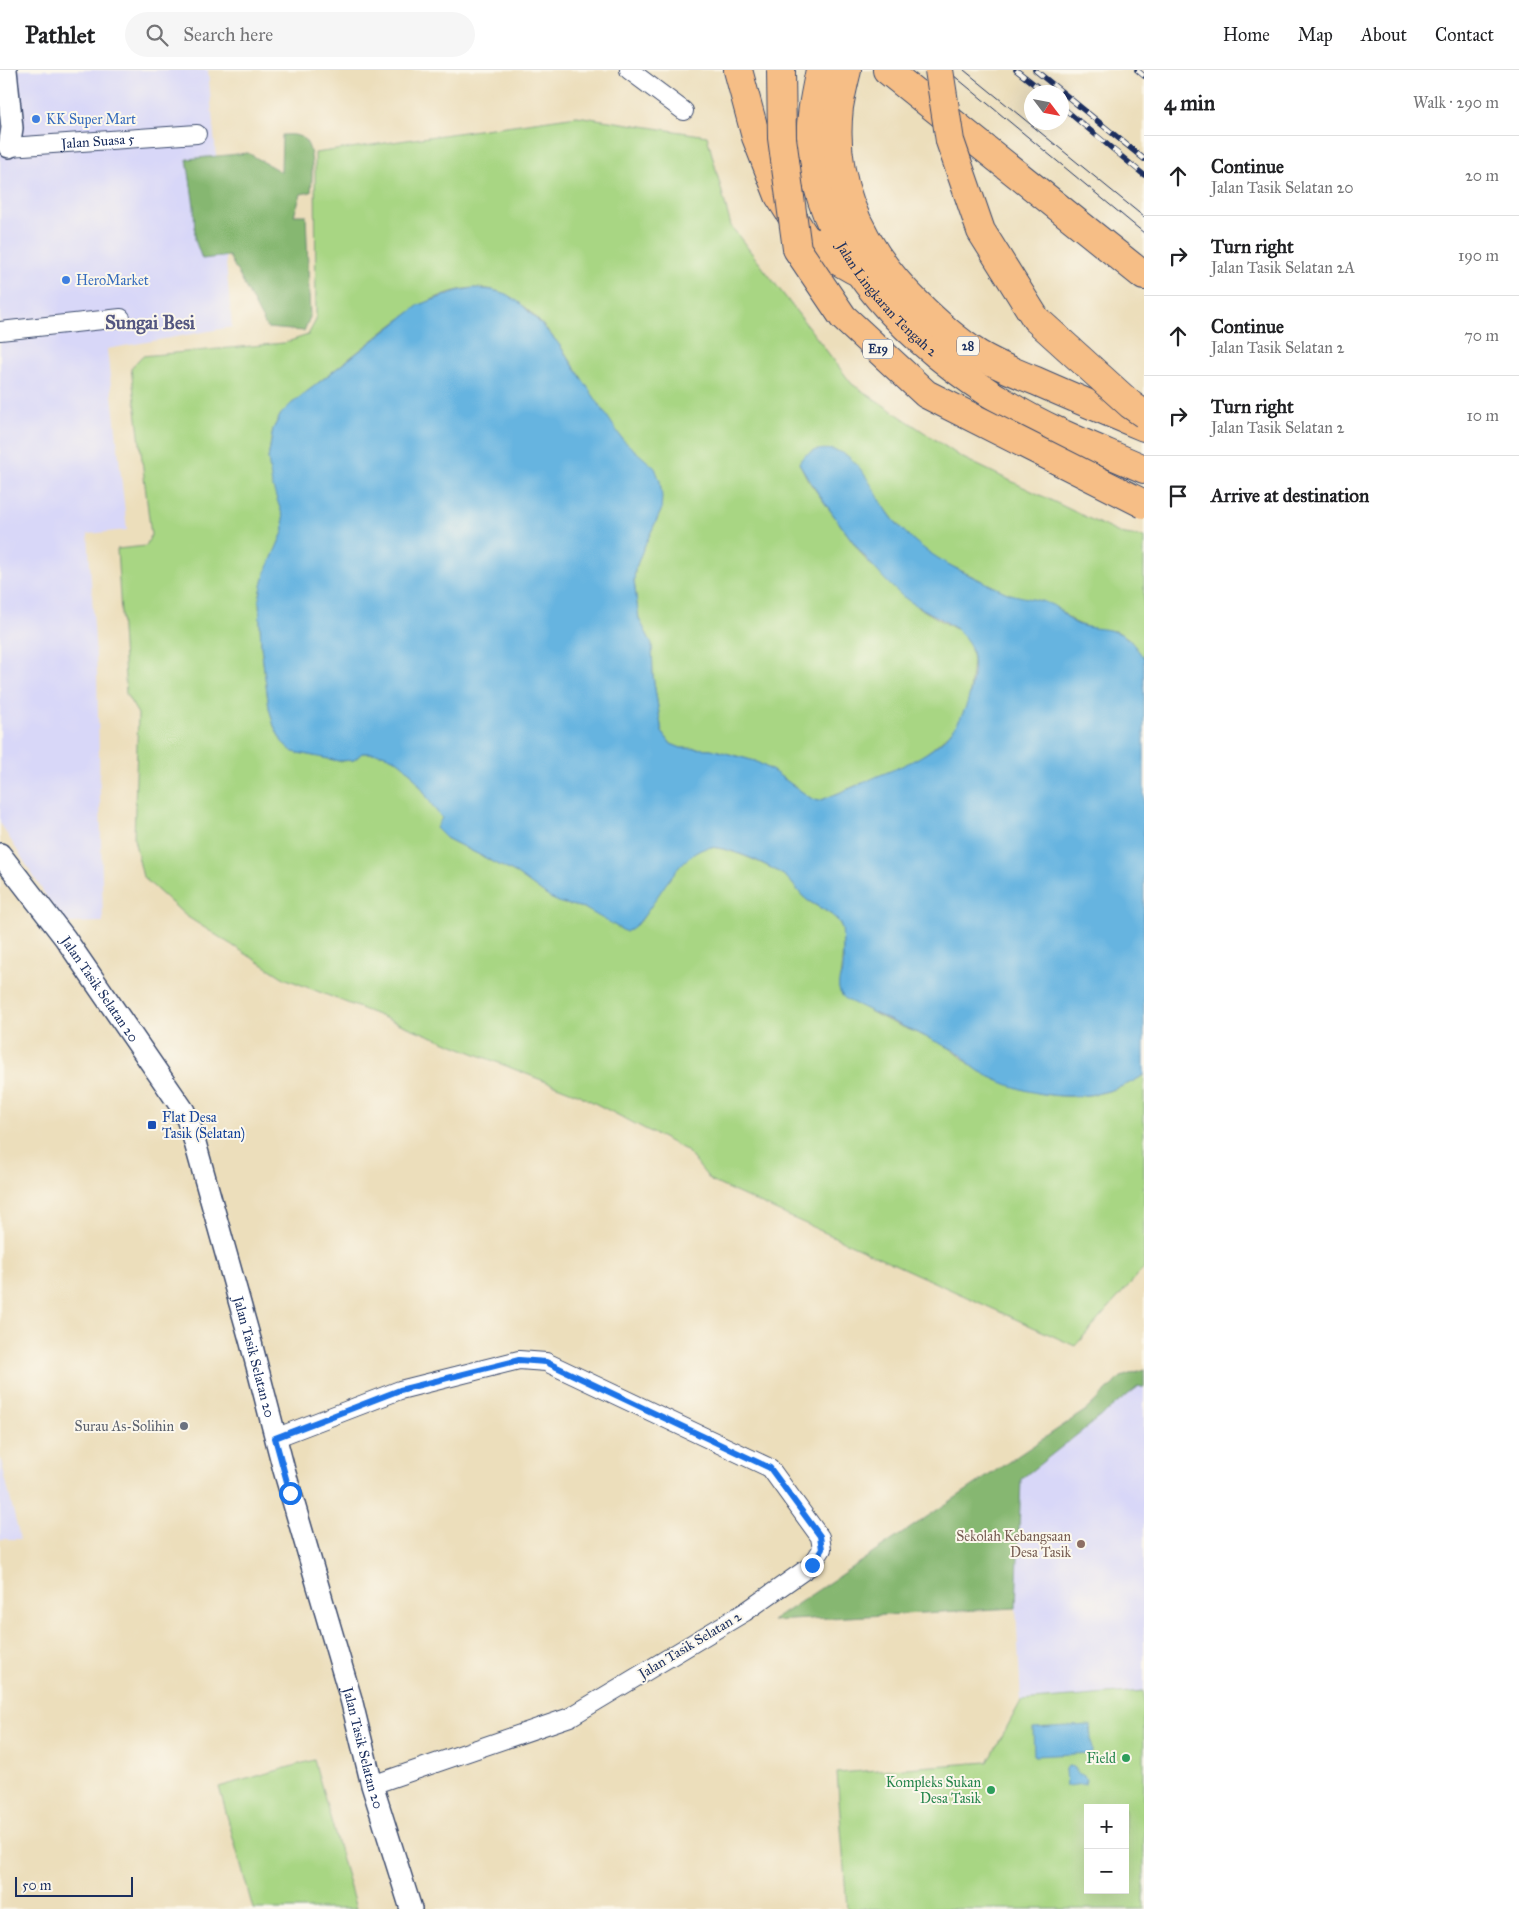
<!DOCTYPE html>
<meta charset="utf-8">
<style>
:root{--surface:#fff;--page:#f6f6f6;--text:#202124;--muted:#757577;--line:#e0e0e0}
body{margin:0;font-family:"IM FELL Great Primer",serif;background:var(--page);color:var(--text)}
.controls{position:absolute;right:15px;bottom:15px;display:grid;overflow:hidden;border-radius:0px;box-shadow:0 5px 20px #0002}
.controls button{width:45px;height:45px;display:grid;place-items:center;padding:0;border:0;border-bottom:1px solid var(--line);background:var(--surface);color:var(--text);font:25px sans-serif}
.compass{position:absolute;left:1024px;top:15px;width:45px;height:45px;border-radius:50%;background:var(--surface);box-shadow:0 5px 20px #0002;rotate:122deg}
.scale{position:absolute;left:15px;bottom:12px;width:118px;box-sizing:border-box;padding-left:5px;border:2px solid #1b2f5e;border-top:0;font-size:14px;line-height:18px;white-space:nowrap;color:#1b2f5e;-webkit-text-stroke:4px #fbf7ec;paint-order:stroke}
.stop{position:absolute;width:15px;height:15px;margin:-11px;border:4px solid #1a73e8;border-radius:50%;background:#fff}
.stop.end{background:#1a73e8;border-color:#fff;box-shadow:0 1px 5px #0008}
.list{margin:0;padding:0;list-style:none}
h2{display:flex;justify-content:space-between;align-items:center;height:65px;margin:0;padding:0 20px;font-size:21px}
h2 small{font-size:16px;font-weight:400;color:var(--muted)}
.list li{display:grid;grid-template-columns:32px 1fr auto;gap:15px;align-items:center;box-sizing:border-box;height:80px;padding:0 20px;border-top:1px solid var(--line)}
.list b{display:block;font-size:19px;white-space:nowrap}
.list p{margin:0;font-size:16px;white-space:nowrap;color:var(--muted)}
.list em{font-size:16px;font-style:normal;color:var(--muted)}
.icon{flex:none;width:28px;height:28px;fill:none;stroke:currentColor;stroke-width:2;stroke-linecap:round;stroke-linejoin:round}
.map{position:relative;flex:none;width:1144px;height:1839px;overflow:hidden}
header{display:flex;align-items:center;gap:30px;box-sizing:border-box;height:70px;padding:0 25px;background:var(--surface);border-bottom:1px solid var(--line)}
header strong{font-size:24px}
nav{display:flex;gap:28px;margin-inline-start:auto;font-size:18px}
.search{width:350px;height:45px;background:var(--page);display:flex;align-items:center;gap:12px;box-sizing:border-box;padding:0 18px;border-radius:28px;color:var(--muted);font-size:19px}
main{display:flex}
aside{flex:1;background:var(--surface)}
.map>svg:first-child{display:block}
.built{fill:#d8d7f8}
.green{fill:#a8d683;stroke:#628270;fill-rule:evenodd}
.forest{fill:#86b771;stroke:#507368}
.water{fill:#66b4e0;stroke:#40729f}
.lines{fill:none;stroke-linecap:round;stroke-linejoin:round}
.minor-casing{stroke:#3a496c;stroke-width:20}
.tertiary-casing{stroke:#3a496c;stroke-width:24}
.trunk-casing{stroke:#3a496c;stroke-width:30}
.minor{stroke:#fff;stroke-width:18}
.tertiary{stroke:#fff;stroke-width:21}
.trunk{stroke:#f6be86;stroke-width:28}
.tram{stroke:#1b2f5e;stroke-width:1}
.rail-casing{stroke:#1b2f5e;stroke-width:5.5}
.rail{stroke:#fbf7ec;stroke-width:4;stroke-dasharray:11;stroke-linecap:butt}
.motorway-bridge-casing{stroke:#3a496c;stroke-width:30;stroke-linecap:butt}
.motorway-bridge{stroke:#f6be86;stroke-width:28}
.route{stroke:#1a73e8;stroke-width:6}
.shop-dot{fill:#3f7fe0;stroke:#fbf7ec;stroke-width:2}
.transit-dot{fill:#1a4fb4;stroke:#fbf7ec;stroke-width:2}
.worship-dot{fill:#6b7280;stroke:#fbf7ec;stroke-width:2}
.education-dot{fill:#8d6e63;stroke:#fbf7ec;stroke-width:2}
.leisure-dot{fill:#2e9e5b;stroke:#fbf7ec;stroke-width:2}
.labels{text-anchor:middle;dominant-baseline:central;stroke-width:4;stroke-linejoin:round;paint-order:stroke}
.shield{fill:#fbf7ec;stroke:#5e6b89;stroke-width:1}
.shield-label{font-size:12px;font-weight:bold;fill:#1b2f5e}
.shop-label{font-size:14px;fill:#366cbe;stroke:#fbf7ec;text-anchor:start}
.street-label{font-size:14px;fill:#1b2f5e;stroke:#fbf7ec}
.transit-label{font-size:14px;fill:#164399;stroke:#fbf7ec;text-anchor:start}
.worship-label{font-size:14px;fill:#5b616d;stroke:#fbf7ec;text-anchor:end}
.education-label{font-size:14px;fill:#785e54;stroke:#fbf7ec;text-anchor:end}
.leisure-label{font-size:14px;fill:#27864d;stroke:#fbf7ec;text-anchor:end}
.district-label{font-size:19px;font-weight:bold;fill:#535681;stroke:#fbf7ec}
</style>
<header>
<strong>Pathlet</strong>
<div class="search"><svg class="icon" aria-label="search" viewBox="0 0 24 24"><circle cx="10" cy="10" r="6"/><path d="M15 15l6 6"/></svg>Search here</div>
<nav><a>Home</a><a>Map</a><a>About</a><a>Contact</a></nav>
</header>
<main>
<div class="map">
<svg width="1144" height="1839" viewBox="0 0 1144 1839">
<rect width="100%" height="100%" fill="#fbf7ec"/>
<filter id="ink" filterUnits="userSpaceOnUse"><feTurbulence type="fractalNoise" baseFrequency=".02" numOctaves="2"/><feDisplacementMap in="SourceGraphic" scale="10" xChannelSelector="R" yChannelSelector="G"/><feConvolveMatrix kernelMatrix="1 2 1 2 8 2 1 2 1" color-interpolation-filters="sRGB"/></filter>
<filter id="wash" filterUnits="userSpaceOnUse"><feTurbulence type="fractalNoise" baseFrequency=".0096" numOctaves="4" result="noise"/><feDisplacementMap in="SourceGraphic" scale="20" xChannelSelector="R" yChannelSelector="G"/><feGaussianBlur stdDeviation="1.12" result="paint"/><feColorMatrix in="noise" values="0 0 0 0 0 0 0 0 0 0 0 0 0 0 0 0 0 1.4 0 .05"/><feComposite in="paint" operator="in"/></filter>
<g filter="url(#wash)">
<rect width="100%" height="100%" fill="#ecdebb"/>
<path class="built" d="M0,0H208L232,257L107,279L127,460L88,464L97,602L103,852L63,853L0,753Z
M1139,1315L1144,1318V1621L1021,1631L1016,1538L1021,1409Z
M0,1386L20,1469H0Z"/>
<path class="green" d="M577,46L707,66L731,156L852,314L961,387L1119,463L1144,467V588L1128,568L1116,561L1092,559L1074,552L1063,543L1040,531L1016,527L1005,522L935,488L911,469L893,449L876,425L799,393L808,410L866,490L916,536L959,561L970,574L973,590L969,631L961,649L949,664L932,679L915,691L819,731L812,729L773,701L755,691L711,679L681,678L671,674L662,662L653,606L652,574L639,549L634,511L635,500L643,479L661,441L655,399C644,388 630,379 621,368C597,338 581,303 558,273C544,256 525,233 505,224C452,201 399,250 360,280C337,298 314,316 291,334L281,344L273,359L268,389L283,447L284,461L265,504L259,529L261,576L269,638L274,656L282,672L294,682L339,691L354,690L362,683C369,683 376,683 382,684C413,691 423,727 442,748L440,753L446,768L517,804L550,828L561,833L584,838L596,844L640,852C656,828 677,788 705,778C720,773 774,797 786,807C794,814 799,824 807,830C818,838 837,844 842,858C845,869 841,904 839,915C848,923 857,934 868,940C891,954 919,963 944,975C958,982 967,994 981,1002C1033,1029 1092,1038 1144,1005V1198L1075,1276L711,1111L686,1080L577,1024L284,908L186,846L143,807L134,769L138,644L126,624L117,479L146,476L151,465L131,298L142,286L284,273L308,265L316,250L315,83Z
M1144,1621V1839H847L837,1703L988,1692L1021,1631ZM1088,1738H1125V1820H1088Z
M314,1690L356,1839H253L219,1717Z"/>
<path class="forest" d="M282,65C287,65 294,64 298,66C316,70 312,109 311,122L301,124L294,145H306L310,247L304,261L267,258L229,186L202,189L195,170L194,136L187,89L248,83L281,102Z
M1144,1299V1318L1139,1316L1021,1409L1016,1538L772,1551L1086,1340L1121,1307Z"/>
<path class="water" d="M474,218L492,220L506,224L520,233L541,254L558,273L623,370L655,398L660,411L662,427L661,441L643,479L635,500L634,511L639,549L652,574L653,606L662,662L671,674L681,678L711,679L755,691L773,701L812,729L819,731C839,723 859,715 878,706C926,687 963,669 972,613C974,601 975,583 968,572C953,549 921,542 901,525C876,503 856,476 837,450C824,431 810,413 799,393C806,377 833,376 846,385C864,396 879,432 893,449C924,487 963,502 1005,522C1020,528 1035,528 1050,534C1060,538 1066,548 1075,553C1088,560 1103,557 1116,562C1129,566 1136,578 1144,588V1005C1094,1037 1029,1030 979,1001C971,996 966,989 959,983C955,980 950,978 945,976L851,932C847,930 842,927 840,922C836,914 842,904 843,896C843,891 843,863 842,858C837,844 819,838 807,830C799,824 794,814 787,808C775,797 722,773 706,778C678,786 658,829 641,850C637,855 631,859 626,862L584,838L561,833L550,828L517,804L446,768L436,758L442,748C423,727 413,691 382,684C376,683 369,683 362,683L354,690L339,691L293,682L282,672L274,656L269,638L261,576L259,529L265,504L284,460L283,447L272,415L268,389L273,359L281,344L291,334L419,235L457,221Z
M1090,1655L1092,1683L1034,1686L1033,1658Z
M1068,1696L1074,1697L1077,1703L1084,1706L1086,1710L1085,1714L1066,1716L1065,1700Z"/>
</g>
<g filter="url(#ink)">
<g class="lines">
<g class="minor-casing">
<g id="minor">
<path d="M629,0L684,41"/>
<path id="s1" d="M9,77L197,64"/>
<path d="M0,261L121,248"/>
<path d="M275,1368L400,1320L519,1290L546,1292L770,1398L820,1467L822,1479L812,1495L745,1542L570,1647L372,1715"/>
</g>
</g>
<g class="tertiary-casing">
<g id="tertiary">
<path d="M6,0L12,58L9,77"/>
<path id="s2" d="M0,784L65,868L184,1041L192,1062L251,1273L284,1400L351,1629L372,1715L411,1839"/>
</g>
</g>
<g class="trunk-casing">
<g id="trunk">
<path d="M738,0L756,67L779,126L805,167L833,188L854,200"/>
<path id="s3" d="M820,0C815,24 809,51 811,75C819,190 918,281 1010,336C1052,362 1099,379 1144,399"/>
<path d="M847,0C844,12 841,25 839,37C830,115 863,180 917,233C936,252 956,270 978,284C996,295 1016,303 1036,311C1072,327 1108,342 1144,357"/>
<path d="M887,0L1144,206"/>
</g>
</g>
<use href="#minor" class="minor"/>
<use href="#tertiary" class="tertiary"/>
<use href="#trunk" class="trunk"/>
<path class="tram" d="M947,0L1144,163
M964,0L1144,147"/>
<g class="rail-casing">
<path id="rail" d="M1016,0L1044,22
M1035,0L1144,89
M1137,0L1144,6
M1062,37L1144,105"/>
</g>
<use href="#rail" class="rail"/>
<g class="motorway-bridge-casing">
<path id="motorway-bridge" d="M781,0L782,68L797,179L843,247L926,324L1144,434
M939,0L950,71L981,161L1036,249L1131,335L1144,344"/>
</g>
<use href="#motorway-bridge" class="motorway-bridge"/>
</g>
</g>
<g class="lines" filter="url(#ink)">
<path class="route" d="M290,1423L275,1368L400,1320L519,1290L546,1292L770,1398L820,1466L822,1479L812,1495"/>
</g>
<g class="shop-dot">
<circle cx="36" cy="49" r="5"/>
<circle cx="66" cy="210" r="5"/>
</g>
<rect class="transit-dot" x="147" y="1050" width="10" height="10" rx="2.5"/>
<circle class="worship-dot" cx="184" cy="1356" r="5"/>
<circle class="education-dot" cx="1081" cy="1474" r="5"/>
<g class="leisure-dot">
<circle cx="1126" cy="1688" r="5"/>
<circle cx="991" cy="1720" r="5"/>
</g>
<g class="labels">
<g class="shield">
<rect x="957" y="266.5" width="22" height="19" rx="4"/>
<rect x="863" y="269.5" width="30" height="19" rx="4"/>
</g>
<g class="shield-label">
<text x="968" y="276">28</text>
<text x="878" y="279">E19</text>
</g>
<g class="shop-label">
<text x="46" y="49">KK Super Mart</text>
<text x="76" y="210">HeroMarket</text>
</g>
<g class="street-label">
<text stroke="none"><textPath href="#s1" startOffset="89">Jalan Suasa 5</textPath></text>
<text stroke="none"><textPath href="#s3" startOffset="252">Jalan Lingkaran Tengah 2</textPath></text>
<text stroke="none"><textPath href="#s2" startOffset="168">Jalan Tasik Selatan 20</textPath></text>
<text stroke="none"><textPath href="#s2" startOffset="572">Jalan Tasik Selatan 20</textPath></text>
<text transform="translate(690 1575) rotate(-31)">Jalan Tasik Selatan 2</text>
<text stroke="none"><textPath href="#s2" startOffset="978">Jalan Tasik Selatan 20</textPath></text>
</g>
<g class="transit-label">
<text x="162" y="1047">Flat Desa<tspan x="162" dy="16">Tasik (Selatan)</tspan></text>
</g>
<g class="worship-label">
<text x="174" y="1356">Surau As-Solihin</text>
</g>
<g class="education-label">
<text x="1071" y="1466">Sekolah Kebangsaan<tspan x="1071" dy="16">Desa Tasik</tspan></text>
</g>
<g class="leisure-label">
<text x="1116" y="1688">Field</text>
<text x="981" y="1712">Kompleks Sukan<tspan x="981" dy="16">Desa Tasik</tspan></text>
</g>
<g class="district-label">
<text x="150" y="252">Sungai Besi</text>
</g>
</g>
</svg>
<div class="controls">
<button>+</button>
<button>−</button>
</div>
<svg class="compass" viewBox="-18 -18 36 36"><path d="M0-13l5 13h-10z" fill="#e53935"/><path d="M0 13l5-13h-10z" fill="#757577"/></svg>
<div class="scale">50 m</div>
<div class="stop" style="left:290px;top:1423px"></div>
<div class="stop end" style="left:812px;top:1495px"></div>
</div>
<aside>
<h2>4 min<small>Walk · 290 m</small></h2>
<ul class="list">
<li><svg class="icon" aria-label="ahead" viewBox="0 0 24 24"><path d="M12 20V5M6 11l6-6 6 6"/></svg><div><b>Continue</b><p>Jalan Tasik Selatan 20</p></div><em>20 m</em></li>
<li><svg class="icon" aria-label="right" viewBox="0 0 24 24"><path d="M7 20v-9h11M14 6l5 5-5 5"/></svg><div><b>Turn right</b><p>Jalan Tasik Selatan 2A</p></div><em>190 m</em></li>
<li><svg class="icon" aria-label="ahead" viewBox="0 0 24 24"><path d="M12 20V5M6 11l6-6 6 6"/></svg><div><b>Continue</b><p>Jalan Tasik Selatan 2</p></div><em>70 m</em></li>
<li><svg class="icon" aria-label="right" viewBox="0 0 24 24"><path d="M7 20v-9h11M14 6l5 5-5 5"/></svg><div><b>Turn right</b><p>Jalan Tasik Selatan 2</p></div><em>10 m</em></li>
<li><svg class="icon" aria-label="arrive" viewBox="0 0 24 24"><path d="M6 21V4h12l-3 4 3 4H6"/></svg><div><b>Arrive at destination</b></div></li>
</ul>
</aside>
</main>
